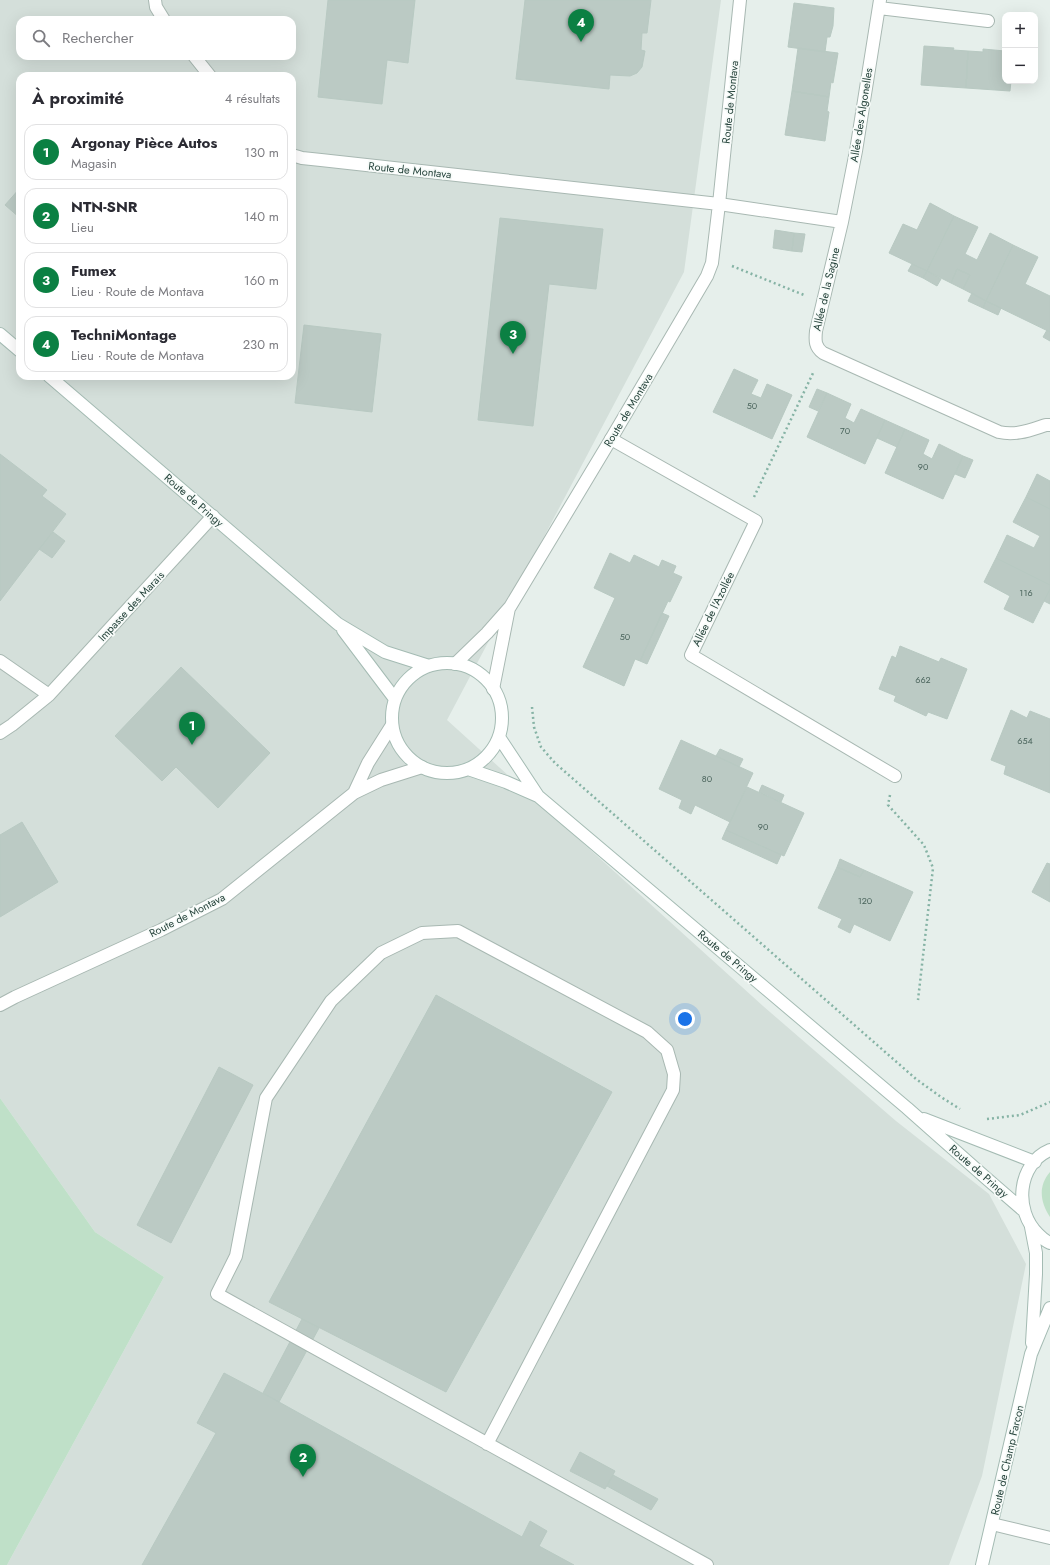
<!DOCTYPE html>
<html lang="fr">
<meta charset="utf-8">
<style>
:root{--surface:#fff;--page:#f7f7f7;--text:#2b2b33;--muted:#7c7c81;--line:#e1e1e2;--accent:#0b8043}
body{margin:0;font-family:Jost,sans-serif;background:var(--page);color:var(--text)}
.controls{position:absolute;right:12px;top:12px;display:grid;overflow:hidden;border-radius:8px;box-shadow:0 4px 16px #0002}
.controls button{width:36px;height:36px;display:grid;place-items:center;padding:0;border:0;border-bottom:1px solid var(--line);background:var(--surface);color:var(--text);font:20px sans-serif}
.you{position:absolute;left:685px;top:1019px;width:14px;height:14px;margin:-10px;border:3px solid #fff;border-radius:50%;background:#1a73e8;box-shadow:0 0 0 6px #1a73e833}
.badge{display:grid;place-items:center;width:26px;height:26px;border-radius:50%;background:var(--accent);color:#fff;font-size:13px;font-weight:700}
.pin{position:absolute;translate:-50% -33px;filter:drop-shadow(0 1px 2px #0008)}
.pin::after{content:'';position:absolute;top:21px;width:14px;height:12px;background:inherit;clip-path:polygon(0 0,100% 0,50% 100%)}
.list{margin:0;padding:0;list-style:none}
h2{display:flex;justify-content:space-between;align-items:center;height:52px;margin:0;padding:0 16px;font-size:17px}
h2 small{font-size:13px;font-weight:400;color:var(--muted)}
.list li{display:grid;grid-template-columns:26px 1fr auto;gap:12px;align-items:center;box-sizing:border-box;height:56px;margin:0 8px 8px;padding:0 8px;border:1px solid var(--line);border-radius:12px}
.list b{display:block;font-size:15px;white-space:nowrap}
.list p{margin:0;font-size:13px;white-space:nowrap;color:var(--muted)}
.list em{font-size:13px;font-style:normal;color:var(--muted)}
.icon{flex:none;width:22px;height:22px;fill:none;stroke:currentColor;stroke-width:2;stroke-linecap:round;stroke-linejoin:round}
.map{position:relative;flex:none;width:1050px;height:1565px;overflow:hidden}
.search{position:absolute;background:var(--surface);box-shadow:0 4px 16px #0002;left:16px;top:16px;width:280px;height:44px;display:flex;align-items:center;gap:10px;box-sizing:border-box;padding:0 14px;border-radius:12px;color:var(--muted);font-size:15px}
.panel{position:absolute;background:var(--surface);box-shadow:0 4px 16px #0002;left:16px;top:72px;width:280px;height:308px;border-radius:12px}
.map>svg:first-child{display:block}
.built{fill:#d4dfda;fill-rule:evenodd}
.green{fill:#bfe0c8}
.building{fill:#bbcac4;stroke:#b8c9c2}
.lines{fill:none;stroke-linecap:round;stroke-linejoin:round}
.lane-casing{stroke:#a8b8b2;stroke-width:14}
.street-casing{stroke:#a8b8b2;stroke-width:14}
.secondary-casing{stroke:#a4bbb3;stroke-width:14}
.path{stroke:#86b3a5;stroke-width:2.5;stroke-dasharray:2 3;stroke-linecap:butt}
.lane{stroke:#fff;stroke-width:12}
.street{stroke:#fff;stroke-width:12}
.secondary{stroke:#fff;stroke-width:12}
.labels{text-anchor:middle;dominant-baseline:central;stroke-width:3.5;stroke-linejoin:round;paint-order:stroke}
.number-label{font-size:9px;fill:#4a645c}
.street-label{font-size:11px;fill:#24423a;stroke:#f7fbf9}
</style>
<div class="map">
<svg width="1050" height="1565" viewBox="0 0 1050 1565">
<rect width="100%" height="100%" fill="#e6efeb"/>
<path class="built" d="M0,0H721L684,272L447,720L763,1006L896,1121L989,1194L1026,1264L982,1476L949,1565H7L164,1277L95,1232L0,1098ZM20,20H292V56H20ZM20,76H292V376H20Z"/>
<path class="green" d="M0,1098L95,1232L164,1277L7,1565H0Z
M1050,1172V1217C1040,1202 1038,1186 1050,1172Z"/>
<path class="building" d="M328,0H415L408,63L387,60L382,104L318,97Z
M525,0H651L647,33H642L641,50L645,51L642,67L637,73L630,76L610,75L609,89L516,79Z
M794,3L834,8L833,26L830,37H827L825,52L788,47Z
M924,46L954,48L953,50L968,51L966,88L921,85Z
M798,48L838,53L833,83L831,82L829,97L792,91Z
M983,49L1005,51V81H1011L1010,91L966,88L968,51L983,52Z
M792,91L829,97L827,111L829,112L825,141L785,135Z
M20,188V218L5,205Z
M930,203L954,216L927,271L889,253L903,224L917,230Z
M954,216L978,227L965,254L977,260L990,233L1013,245L986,301L963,289L970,275L957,269L951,283L927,271Z
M500,218L603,229L596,289L549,284L533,426L478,420Z
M775,230L794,233L792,251L773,248Z
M794,233L805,234L802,252L792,251Z
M1013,245L1038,257L1025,284L1050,296V332L986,301Z
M912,264L927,271L923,278L908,271Z
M957,269L970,275L963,289L951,283Z
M927,271L941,279L937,286L923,278Z
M972,293L986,301L983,308L968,301Z
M986,301L1001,308L998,315L983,308Z
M304,325L381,334L372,412L295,403Z
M1047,330L1050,332V341L1043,337Z
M734,369L758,380L751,394L761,398L767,384L792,395L772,439L713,412Z
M817,389L827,393L818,411L809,407Z
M827,393L851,404L845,418L854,423L861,409L885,420L865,464L807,437Z
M885,420L905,429L897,447L877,438Z
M905,429L929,440L923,454L932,459L939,444L963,456L943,499L885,473Z
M0,454L47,490L42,496L66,514L0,601Z
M963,456L973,460L965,478L955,474Z
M1037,474L1050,481V509L1026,497Z
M1026,497L1050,509V585L996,558L1007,535L1034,548L1040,536L1013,522Z
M53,532L65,541L52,558L39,549Z
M610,553L630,563L634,555L659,567L662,560L676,566L673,573L682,577L670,602L668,601L640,661L635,659L624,686L583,667L615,598L594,588Z
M996,558L1050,585V589L1033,623L1004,609L1010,596L984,582Z
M1050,589V604L1044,601Z
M662,613L669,616L647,664L640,661Z
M900,646L939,662L941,658L967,669L947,719L928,712L926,716L894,701L896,696L879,689L892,656L896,658Z
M181,667L270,753L218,808L176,767L162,781L115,736Z
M1011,710L1027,718L1030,711L1050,719V793L1004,774L1006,766L991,760Z
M681,740L753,773L730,822L695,805L691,814L679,808L682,800L659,789Z
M720,749L743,759L739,767L716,756Z
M762,785L784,795L781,802L759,792Z
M747,787L804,813L784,856L726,830Z
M22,822L58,882L0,917V835Z
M726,830L781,855L777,864L722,839Z
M840,859L864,870L860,877L837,867Z
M1047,863L1050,864V902L1032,892Z
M837,867L860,877L864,870L913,892L890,941L854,924L850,933L838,927L842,919L818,908Z
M436,995L612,1092L446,1392L269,1302Z
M219,1067L253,1085L171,1243L137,1225Z
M302,1319L319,1328L279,1402L263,1393Z
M224,1373L279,1402L522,1537L530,1521L547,1531L539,1546L574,1565H142L216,1433L197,1423Z
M580,1452L615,1471L605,1489L570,1471Z
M613,1475L658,1499L651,1510L607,1486Z"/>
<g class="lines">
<g class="lane-casing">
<path id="lane" d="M879,8L988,21
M719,204L842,222L816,331C815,341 815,347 823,353L999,432C1016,436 1030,430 1046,425H1050
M842,222L856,151L880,0
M611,439L756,521L691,655L895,776
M487,1444L673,1090L674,1074L667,1050L647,1032L458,931L422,933L381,953L331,1001L266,1098L236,1256L217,1294L707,1565
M992,1524L1050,1538"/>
</g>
<g class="street-casing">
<path id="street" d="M155,0L156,7L164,20
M194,56L210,76
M292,155L302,158L321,160L719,204
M0,661L49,695
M455,664L487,633L510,607L611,439L707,276L712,263L719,204L740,0
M493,689L509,608
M0,733L12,725L49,695L213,516
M354,793L368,763L392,725
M0,1005L15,997L161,930L222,899L354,793L381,780L422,767"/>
</g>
<g class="secondary-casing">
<path id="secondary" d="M0,334L20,351
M49,376L338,624L385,652L429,666
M343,630L395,699
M392 718a55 55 0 1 1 110 0a55 55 0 1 1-110 0Z
M499,737L538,796
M468,769L506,782L538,796L907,1108L986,1178L1023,1210
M924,1119L1035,1162
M1050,1150C1017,1164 1014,1211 1038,1234C1042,1238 1045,1241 1050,1243
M1031,1227L1036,1253V1274L1032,1343
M982,1565L1031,1354L1050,1308"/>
</g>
<path class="path" d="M732,266L804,295
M754,497L814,371
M532,707L534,727L541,747L555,763L916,1079L941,1097L960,1109
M890,795L888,805L924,845L933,868L918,1000
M987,1119L1020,1115L1050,1102"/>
<use href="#lane" class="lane"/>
<use href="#street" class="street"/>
<use href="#secondary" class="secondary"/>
</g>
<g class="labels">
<g class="number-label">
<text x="752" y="405">50</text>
<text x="845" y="430">70</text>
<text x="923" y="466">90</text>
<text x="1026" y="592">116</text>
<text x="625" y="636">50</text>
<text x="923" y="679">662</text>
<text x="1025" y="740">654</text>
<text x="707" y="778">80</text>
<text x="763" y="826">90</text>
<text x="865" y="900">120</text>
</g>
<g class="street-label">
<text transform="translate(730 102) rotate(-84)">Route de Montava</text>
<text transform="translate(861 115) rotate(-81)">Allée des Algonelles</text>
<text transform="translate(410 170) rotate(6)">Route de Montava</text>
<text transform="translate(826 289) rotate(-77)">Allée de la Sagine</text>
<text transform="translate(628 410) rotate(-59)">Route de Montava</text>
<text transform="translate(194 500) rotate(41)">Route de Pringy</text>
<text transform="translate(131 606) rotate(-47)">Impasse des Marais</text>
<text transform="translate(713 609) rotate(-64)">Allée de l'Azollée</text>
<text transform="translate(187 915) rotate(-27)">Route de Montava</text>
<text transform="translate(728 956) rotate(40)">Route de Pringy</text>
<text transform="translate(979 1171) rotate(41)">Route de Pringy</text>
<text transform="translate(1007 1460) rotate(-77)">Route de Champ Farcon</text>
</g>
</g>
</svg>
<div class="controls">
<button>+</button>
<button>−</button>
</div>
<div class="you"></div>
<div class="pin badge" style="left:192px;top:745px">1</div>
<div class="pin badge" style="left:303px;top:1477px">2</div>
<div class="pin badge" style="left:513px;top:354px">3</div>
<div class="pin badge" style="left:581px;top:42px">4</div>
<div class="search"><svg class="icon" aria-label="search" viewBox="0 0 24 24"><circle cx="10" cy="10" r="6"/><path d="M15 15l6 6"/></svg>Rechercher</div>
<section class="panel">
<h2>À proximité<small>4 résultats</small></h2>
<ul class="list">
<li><span class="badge">1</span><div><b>Argonay Pièce Autos</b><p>Magasin</p></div><em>130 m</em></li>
<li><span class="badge">2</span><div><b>NTN-SNR</b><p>Lieu</p></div><em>140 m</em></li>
<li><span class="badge">3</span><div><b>Fumex</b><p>Lieu · Route de Montava</p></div><em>160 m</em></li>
<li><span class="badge">4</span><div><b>TechniMontage</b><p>Lieu · Route de Montava</p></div><em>230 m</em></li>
</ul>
</section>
</div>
